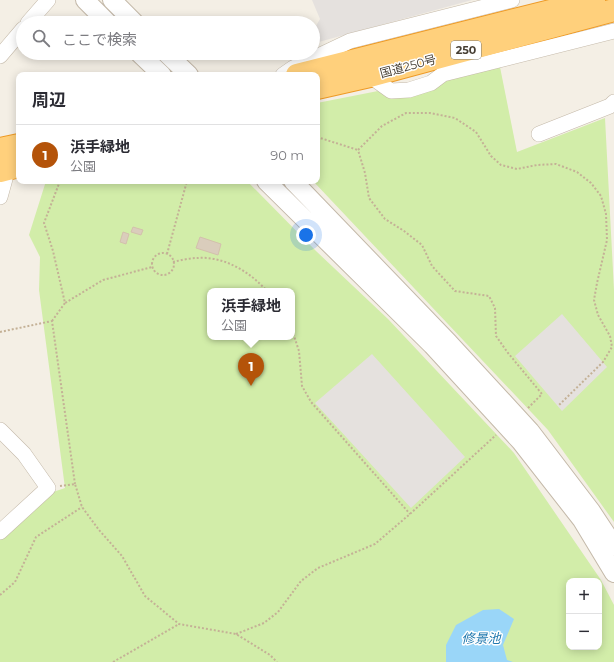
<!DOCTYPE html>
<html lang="ja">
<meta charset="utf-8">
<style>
:root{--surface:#fff;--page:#f2f2f3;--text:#2b2b33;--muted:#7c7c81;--line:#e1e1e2;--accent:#b45309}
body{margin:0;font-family:Montserrat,"Noto Sans JP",sans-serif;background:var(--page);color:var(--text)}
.controls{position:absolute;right:12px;bottom:12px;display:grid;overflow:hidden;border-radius:8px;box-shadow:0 2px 10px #0003}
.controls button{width:36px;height:36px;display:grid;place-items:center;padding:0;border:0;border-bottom:1px solid var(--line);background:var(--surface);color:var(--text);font:20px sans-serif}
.you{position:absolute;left:306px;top:235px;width:14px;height:14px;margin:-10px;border:3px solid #fff;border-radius:50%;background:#1a73e8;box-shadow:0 0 0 6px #1a73e833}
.badge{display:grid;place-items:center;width:26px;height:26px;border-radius:50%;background:var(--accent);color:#fff;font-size:13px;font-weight:700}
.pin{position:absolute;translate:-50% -33px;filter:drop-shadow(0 1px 2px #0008)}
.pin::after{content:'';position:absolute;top:21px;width:14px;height:12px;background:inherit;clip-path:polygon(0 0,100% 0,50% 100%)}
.popup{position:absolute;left:207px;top:288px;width:88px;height:52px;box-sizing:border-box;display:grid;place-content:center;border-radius:8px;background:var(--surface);filter:drop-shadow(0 1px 3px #0005);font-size:13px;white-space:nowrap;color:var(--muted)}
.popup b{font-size:15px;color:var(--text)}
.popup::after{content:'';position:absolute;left:50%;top:100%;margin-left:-8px;border:8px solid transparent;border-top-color:var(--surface)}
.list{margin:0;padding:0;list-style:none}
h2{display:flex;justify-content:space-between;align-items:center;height:52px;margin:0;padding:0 16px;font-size:17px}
h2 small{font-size:13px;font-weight:400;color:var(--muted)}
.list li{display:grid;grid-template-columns:26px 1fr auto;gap:12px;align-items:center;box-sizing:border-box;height:60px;padding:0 16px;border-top:1px solid var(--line)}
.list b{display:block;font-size:15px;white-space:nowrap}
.list p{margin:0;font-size:13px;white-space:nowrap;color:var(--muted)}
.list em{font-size:13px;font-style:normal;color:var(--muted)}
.icon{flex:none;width:22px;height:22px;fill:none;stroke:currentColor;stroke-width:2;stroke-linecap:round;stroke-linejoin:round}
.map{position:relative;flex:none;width:614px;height:662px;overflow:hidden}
.search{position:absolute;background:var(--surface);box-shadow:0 2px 10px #0003;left:16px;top:16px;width:304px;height:44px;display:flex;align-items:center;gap:10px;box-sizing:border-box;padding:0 14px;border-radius:22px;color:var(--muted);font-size:15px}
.panel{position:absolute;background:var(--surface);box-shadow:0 2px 10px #0003;left:16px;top:72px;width:304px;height:112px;border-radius:8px}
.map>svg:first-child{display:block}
.green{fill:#d2eda9;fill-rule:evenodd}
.parking{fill:#e5e1de}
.water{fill:#9ad6f8}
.building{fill:#dacdbc;stroke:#d3c1ac}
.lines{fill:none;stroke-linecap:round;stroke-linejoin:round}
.minor-casing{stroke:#c4b9a9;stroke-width:16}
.tertiary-casing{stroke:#c4b9a9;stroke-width:20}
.trunk-casing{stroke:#ee9a25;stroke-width:24}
.path{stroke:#c4b196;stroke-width:2;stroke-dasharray:2 2;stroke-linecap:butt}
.minor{stroke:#fff;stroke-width:15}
.tertiary{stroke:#fff;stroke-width:18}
.trunk{stroke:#ffd07c;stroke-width:22}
.labels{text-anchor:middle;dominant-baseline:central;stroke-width:3;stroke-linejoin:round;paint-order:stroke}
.shield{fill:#fff;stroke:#7e7971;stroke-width:1}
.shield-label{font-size:11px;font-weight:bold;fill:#473f34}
.street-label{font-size:12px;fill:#473f34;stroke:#fff}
.water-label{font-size:13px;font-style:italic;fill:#1f78ae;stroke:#fff}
</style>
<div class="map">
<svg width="614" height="662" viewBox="0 0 614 662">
<rect width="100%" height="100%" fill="#f4efe5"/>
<path class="green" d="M500,67L517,152L605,118L614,290V522L548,430L313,181H317V103Z
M46,181H247L316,251L388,319L514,453L601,580L614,605V662H0V539L47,494L65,488L39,290L40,257L29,235ZM210,291H292V337H210ZM569,581H599V647H569Z"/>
<path class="parking" d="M312,0H472L315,43L313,39V31L320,19Z
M562,314L607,367L562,411L515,356Z
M372,354L465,457L411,508L315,403Z"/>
<path class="water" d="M499,609L514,619L503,645L507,660L513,662H446V645L456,625L483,610Z"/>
<path class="building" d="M133,227L143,230L141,235L131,232Z
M123,232L129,234L126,244L120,242Z
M200,237L221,244L218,255L196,248Z"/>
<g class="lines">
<g class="minor-casing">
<path id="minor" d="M28,23L48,0
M0,56L23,29
M283,75L293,68L350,41L512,0
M370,76L391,91L409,90L431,83L443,74L614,31
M539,134L610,106L614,102
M0,197L5,179L6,170
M0,430L24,454L48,488L0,532"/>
</g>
<g class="tertiary-casing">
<path id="tertiary" d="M85,0L108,23
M112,0L135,23
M139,53L162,75
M166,53L189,75
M266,181L432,345L521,442L582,520L614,573
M293,181L449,343L530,431L591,511L614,546"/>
</g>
<g class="trunk-casing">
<path id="trunk" d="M297,75L594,0
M317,88L370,76L614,10
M0,149L19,145
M0,171L19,166"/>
</g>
<path class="path" d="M317,137L358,150
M60,181L44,223L53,251L65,303L103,280L152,267
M152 264a11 11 0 1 1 22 0a11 11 0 1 1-22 0Z
M167,254L187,181
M173,262C181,260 190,258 198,258C224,256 250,272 267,291
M52,321L65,303
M292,330L299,351L302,386L311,402L410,514
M0,332L52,321L75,484
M528,408L542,394L508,353L496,336L495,308L489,296L455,291L432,266L422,245L404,231L385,219L369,198L365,173L358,150L382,126L406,113H430L455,118L476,132L491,156L501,165L517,169L537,165L556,164L577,172L591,183L601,196L606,214L607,240L597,283L594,300L598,315L610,336L612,347L603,362L558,406
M60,486L75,484L82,507L99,530L122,556L145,596L179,624L236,634L270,655L277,662
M0,595L15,582L36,537L82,507
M236,634L264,623L278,612L301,581L318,568L375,544L410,514L496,435
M113,662L179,624"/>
<use href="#minor" class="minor"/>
<use href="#tertiary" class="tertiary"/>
<use href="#trunk" class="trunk"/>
</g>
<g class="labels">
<rect class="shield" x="451" y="41" width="30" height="18" rx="3"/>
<g class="shield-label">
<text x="466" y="50">250</text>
</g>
<g class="street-label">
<text transform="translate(408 66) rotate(-15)">国道250号</text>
</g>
<g class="water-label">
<text x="481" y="638">修景池</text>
</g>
</g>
</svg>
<div class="controls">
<button>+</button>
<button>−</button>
</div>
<div class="you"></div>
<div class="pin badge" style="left:251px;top:386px">1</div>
<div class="popup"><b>浜手緑地</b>公園</div>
<div class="search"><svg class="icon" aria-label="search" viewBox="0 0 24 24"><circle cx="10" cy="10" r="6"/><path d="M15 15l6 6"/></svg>ここで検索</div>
<section class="panel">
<h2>周辺<small></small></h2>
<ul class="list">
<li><span class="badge">1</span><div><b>浜手緑地</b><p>公園</p></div><em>90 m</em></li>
</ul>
</section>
</div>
